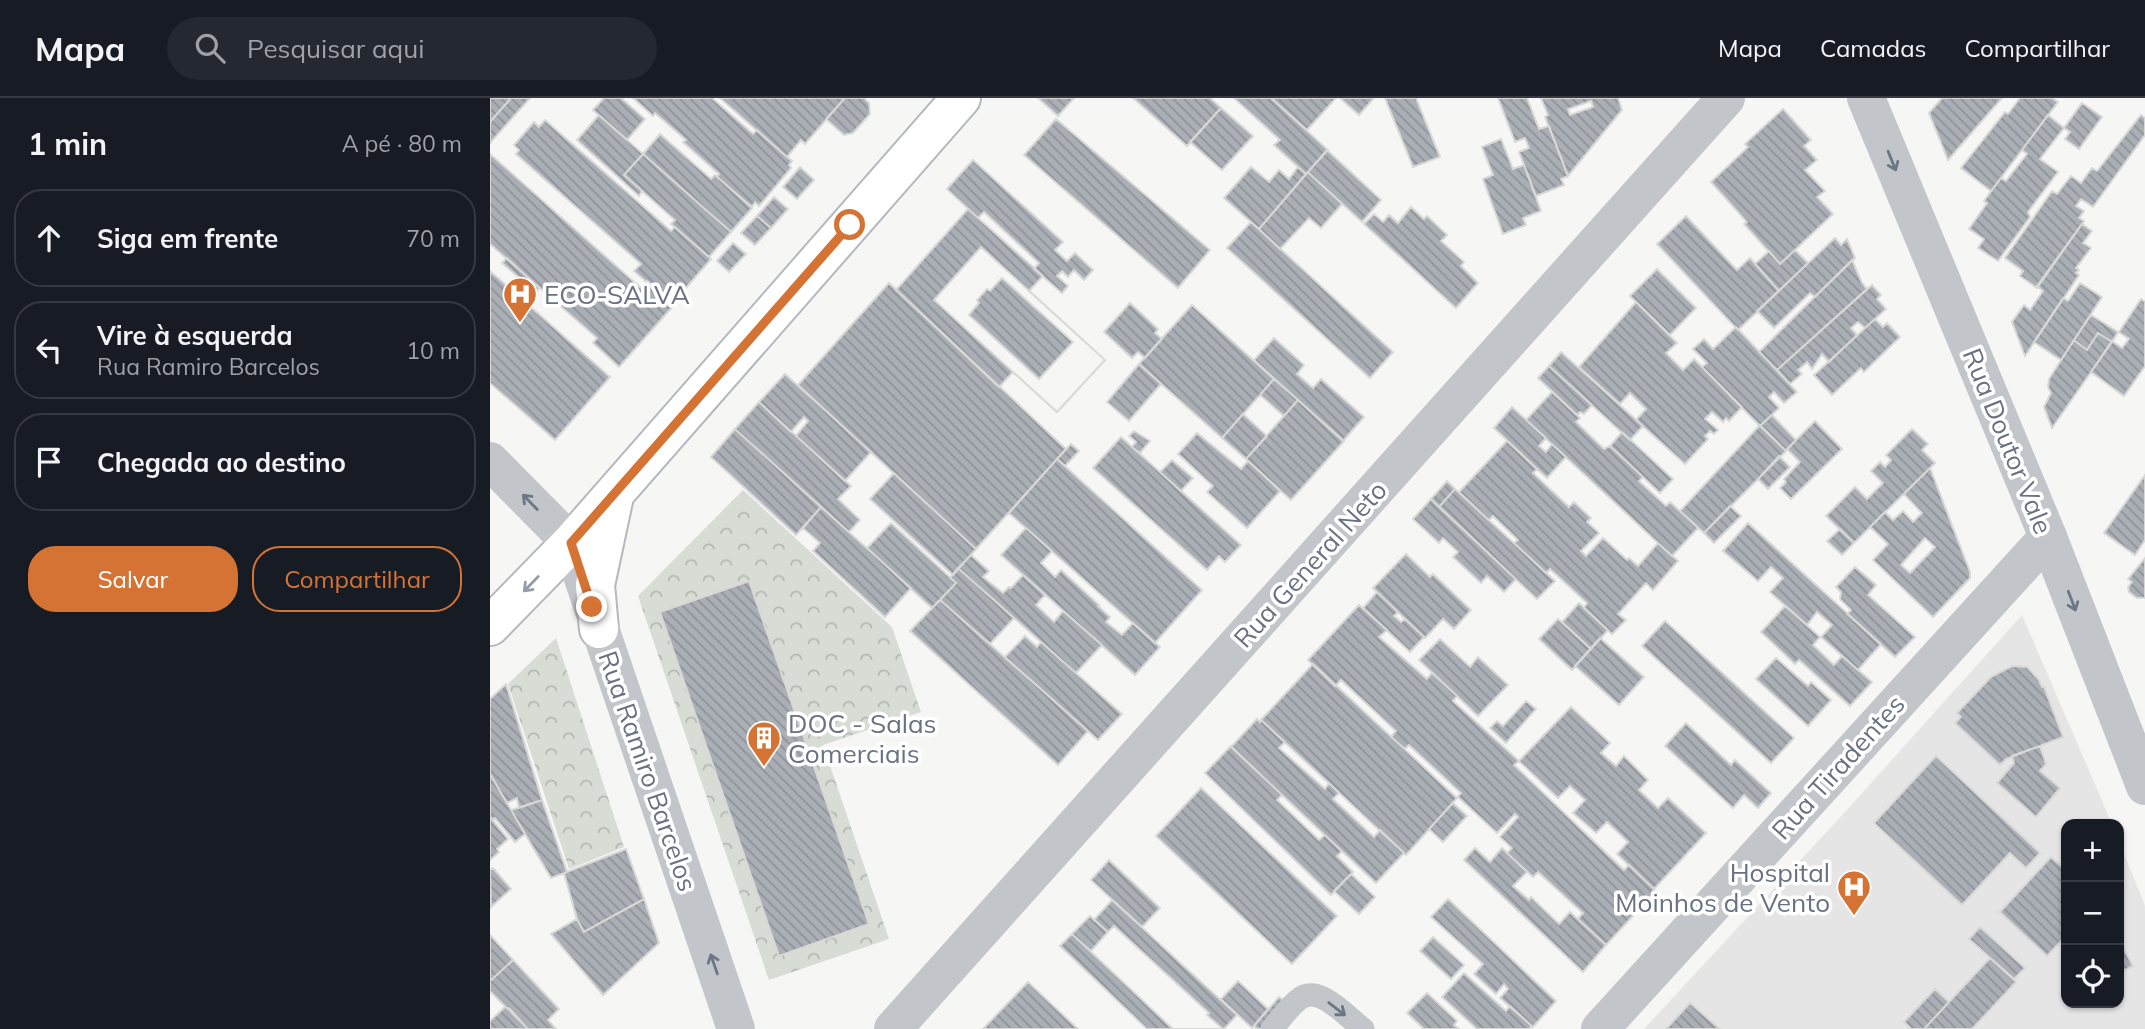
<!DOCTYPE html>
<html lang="pt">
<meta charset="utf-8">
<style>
:root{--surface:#171b24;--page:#242831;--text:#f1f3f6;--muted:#9ea1a6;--line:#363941;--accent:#d57335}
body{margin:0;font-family:Mulish,sans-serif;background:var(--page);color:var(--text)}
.controls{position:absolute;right:21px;bottom:21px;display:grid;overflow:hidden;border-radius:14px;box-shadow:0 2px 5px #0004}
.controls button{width:63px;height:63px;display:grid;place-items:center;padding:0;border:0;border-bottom:2px solid var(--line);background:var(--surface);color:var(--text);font:35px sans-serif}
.stop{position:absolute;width:21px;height:21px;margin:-16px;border:5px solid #d57335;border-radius:50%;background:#fff}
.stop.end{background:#d57335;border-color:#fff;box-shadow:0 2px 7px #0008}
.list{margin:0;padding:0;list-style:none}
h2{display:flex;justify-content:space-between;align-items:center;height:91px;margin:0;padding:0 28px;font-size:30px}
h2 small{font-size:23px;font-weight:400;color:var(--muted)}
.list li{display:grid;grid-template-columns:46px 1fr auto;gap:21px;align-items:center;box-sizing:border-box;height:98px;margin:0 14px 14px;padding:0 14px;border:2px solid var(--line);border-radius:28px}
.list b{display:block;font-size:26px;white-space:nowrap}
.list p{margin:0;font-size:23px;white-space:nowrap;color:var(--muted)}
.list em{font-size:23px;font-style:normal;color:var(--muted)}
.actions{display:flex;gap:14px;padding:21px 28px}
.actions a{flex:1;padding:16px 0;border:2px solid var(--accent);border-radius:28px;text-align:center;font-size:24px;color:var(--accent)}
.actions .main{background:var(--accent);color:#fff}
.icon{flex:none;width:38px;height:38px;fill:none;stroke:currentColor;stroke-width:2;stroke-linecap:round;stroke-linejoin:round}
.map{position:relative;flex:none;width:1655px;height:931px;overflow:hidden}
header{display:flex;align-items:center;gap:42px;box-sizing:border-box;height:98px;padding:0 35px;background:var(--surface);border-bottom:2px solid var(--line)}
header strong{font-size:33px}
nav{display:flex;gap:38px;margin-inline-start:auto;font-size:24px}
.search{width:490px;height:63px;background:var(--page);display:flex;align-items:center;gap:18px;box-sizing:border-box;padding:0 24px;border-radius:38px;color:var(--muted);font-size:26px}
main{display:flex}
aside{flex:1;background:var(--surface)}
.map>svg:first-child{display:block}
.built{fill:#e4e5e4}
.park{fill:url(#park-crowns)}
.building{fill:url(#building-back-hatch);stroke:#d8d8d6;stroke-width:2;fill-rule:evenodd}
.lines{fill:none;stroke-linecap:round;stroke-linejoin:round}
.secondary-casing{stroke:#b5b8bd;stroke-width:42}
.service{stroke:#c2c5c9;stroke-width:23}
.minor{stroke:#c2c5c9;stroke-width:38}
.tertiary{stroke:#c2c5c9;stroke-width:38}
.secondary{stroke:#fff;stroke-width:38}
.oneway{stroke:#6c7686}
.oneway2{stroke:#959ca8}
.route{stroke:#d57335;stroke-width:9}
.labels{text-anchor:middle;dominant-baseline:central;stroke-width:7;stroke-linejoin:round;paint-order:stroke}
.poi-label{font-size:26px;fill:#687282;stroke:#fff;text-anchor:start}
.street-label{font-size:26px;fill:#687282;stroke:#fff}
</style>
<header>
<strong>Mapa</strong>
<div class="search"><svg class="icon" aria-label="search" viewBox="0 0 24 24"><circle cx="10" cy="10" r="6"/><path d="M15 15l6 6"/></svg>Pesquisar aqui</div>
<nav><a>Mapa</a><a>Camadas</a><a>Compartilhar</a></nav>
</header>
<main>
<aside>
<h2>1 min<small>A pé · 80 m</small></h2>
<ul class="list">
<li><svg class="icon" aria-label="ahead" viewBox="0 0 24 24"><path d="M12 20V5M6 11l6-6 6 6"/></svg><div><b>Siga em frente</b></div><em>70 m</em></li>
<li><svg class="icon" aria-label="left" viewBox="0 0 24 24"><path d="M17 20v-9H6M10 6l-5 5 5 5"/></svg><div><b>Vire à esquerda</b><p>Rua Ramiro Barcelos</p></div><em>10 m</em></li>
<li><svg class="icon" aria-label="arrive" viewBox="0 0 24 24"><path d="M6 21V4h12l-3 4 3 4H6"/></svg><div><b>Chegada ao destino</b></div></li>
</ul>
<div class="actions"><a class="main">Salvar</a><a>Compartilhar</a></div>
</aside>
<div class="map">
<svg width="1655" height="931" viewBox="0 0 1655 931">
<defs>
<pattern id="park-crowns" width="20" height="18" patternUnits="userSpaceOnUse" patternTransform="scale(1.75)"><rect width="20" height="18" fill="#d7ddd5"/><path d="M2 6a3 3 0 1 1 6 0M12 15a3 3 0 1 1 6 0" fill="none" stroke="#b2b8b2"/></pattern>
<pattern id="building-back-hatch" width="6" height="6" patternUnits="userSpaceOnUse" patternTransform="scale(1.75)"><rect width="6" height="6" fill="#aaafb6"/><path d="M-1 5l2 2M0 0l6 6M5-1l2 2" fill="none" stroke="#8e9399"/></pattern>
</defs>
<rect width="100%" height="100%" fill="#f6f6f4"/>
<path class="built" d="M1532,517L1622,726H1576V905H1629V743L1655,808V931H1154L1356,713Z"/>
<path class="park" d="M253,392L402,529L431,614L333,647L399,841L279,882L148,498Z
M66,540L134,749L79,771L18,586Z"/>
<path class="building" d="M0,0H21L0,24Z
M21,0H40L0,45V24Z
M114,0H131L155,21L137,42L103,12Z
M143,0H222L263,36L267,32L297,59L302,63L299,67L301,70L269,108L265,104L262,109L227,79L229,76L193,44L196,42L165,15L163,18Z
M230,0H355L315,46L311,42L297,59Z
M355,0H374L379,5L380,16L363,35L354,37L336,21Z
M548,0H584L568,18Z
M643,0H720L731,10L697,48Z
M744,0H781L838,52L816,76L784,47L790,42Z
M781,0H846L817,32Z
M850,0H884L869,17Z
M895,0H926L950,59L923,69Z
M1008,0H1037L1049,31L1059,28L1078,78L1071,81L1074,87L1046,98L1029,54L1039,50L1035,40L1025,44Z
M1051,0H1128L1132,12L1078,78L1055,19L1058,17ZM1101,3L1103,9L1080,17L1078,11Z
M1452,0H1512L1458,62L1439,15Z
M1530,0H1562L1568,4L1501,93L1471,70L1515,14L1518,16Z
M1592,5L1612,19L1589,51L1575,41L1580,34L1574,30Z
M731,10L763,38L732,72L700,44Z
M1293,11L1321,42L1314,48L1327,62L1315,72L1335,93L1327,99L1343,116L1290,166L1254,126L1257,124L1221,84L1258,49L1255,46Z
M109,17L153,56L134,77L152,93L149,98L87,42Z
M1558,17L1574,30L1550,61L1568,74L1538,114L1540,119L1508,163L1488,150L1494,141L1479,131L1497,105L1494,103L1511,80L1516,83L1537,56L1532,52Z
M1651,17L1655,20V37L1603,109L1591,101L1586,108L1594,113L1589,120L1594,123L1547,190L1530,178L1533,173L1515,160L1562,93L1567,96L1581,78L1591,85L1602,70L1607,73Z
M566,21L720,152L688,190L534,57Z
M55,22L181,133L185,129L221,161L182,206L144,173L151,166L26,56L29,52L24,47L44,24L49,29Z
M170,36L221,81L225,77L262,110L241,134L153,56Z
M1011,41L1023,71L1034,67L1051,113L1033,120L1036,127L1013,136L993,81L1003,77L992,49Z
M837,52L891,102L872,124L818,74Z
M0,56L151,190L157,183L184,207L129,269L103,245L107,240L0,146Z
M153,56L241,134L219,159L181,126L185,122L134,77Z
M483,62L573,144L565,152L577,163L585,155L603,172L594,182L584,172L578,179L572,173L567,178L578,188L572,195L544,171L549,165L494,114L488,120L457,91Z
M310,69L324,82L307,101L293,89Z
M761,69L779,84L789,72L799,81L808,69L816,76L769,131L734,100Z
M818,74L852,106L831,130L819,120L790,151L769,131Z
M284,99L298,111L281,130L267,118Z
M921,109L934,121L937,118L957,137L951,143L974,164L971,168L988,185L966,210L874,126L884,116L893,124L899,117L908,125Z
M478,111L553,178L539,193L615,262L567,314L523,274L509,289L406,192Z
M267,118L281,130L265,147L251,135Z
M1196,118L1247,172L1260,160L1289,193L1248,232L1167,146Z
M761,124L903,254L880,280L737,150Z
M1592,126L1602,133L1593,145L1601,150L1586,170L1589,172L1586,175L1589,177L1535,258L1522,224L1534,207L1540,212L1553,193L1547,188Z
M1345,140L1351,147L1357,141L1365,160L1325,199L1320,195L1284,230L1267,213Z
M243,145L256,156L239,174L227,163Z
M491,149L615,262L567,314L444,202Z
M1305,152L1318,165L1289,193L1265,166L1279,153L1290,166Z
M17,160L49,190L46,194L12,165Z
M1362,162L1372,185L1377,191L1287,272L1269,254Z
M1167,171L1206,210L1180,237L1140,198Z
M0,173L120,279L65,342L0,285Z
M512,180L583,244L549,281L479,217L489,205L487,202L497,191L500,193Z
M399,185L576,351L486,451L308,287Z
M1590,185L1612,199L1571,262L1544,244L1573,200L1578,203Z
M1382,187L1391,197L1387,201L1396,211L1375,230L1368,224L1361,230L1367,237L1339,264L1332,256L1322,271L1317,264L1308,272L1312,276L1300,286L1287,272Z
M1651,201L1655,204V268L1634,298L1601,274L1622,243L1632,250L1639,241L1629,234Z
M1146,204L1187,245L1176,255L1193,272L1204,261L1252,309L1239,323L1236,320L1233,324L1222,314L1215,321L1228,332L1224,336L1220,333L1215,338L1218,341L1195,366L1146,322L1156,311L1140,295L1130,306L1089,269Z
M640,205L668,231L665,235L672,241L655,260L648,254L642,260L614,234Z
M702,207L784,281L732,340L649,266Z
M1601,217L1628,234L1622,244L1608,235L1597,252L1584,242Z
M1385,221L1393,229L1397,225L1410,239L1374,274L1371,270L1342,297L1324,277Z
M1246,229L1307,294L1294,305L1284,294L1279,299L1289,310L1270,328L1212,269L1217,265L1203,251L1214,241L1223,251Z
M1608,235L1622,244L1562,330L1554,309L1561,295L1558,289L1559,281L1584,242L1597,252Z
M784,240L814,267L807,276L823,290L831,281L874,319L853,343L764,262Z
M1071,254L1153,328L1140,342L1059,268Z
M649,266L671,286L639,323L617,304Z
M1059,268L1102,307L1094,316L1090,314L1087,317L1048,280Z
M295,276L381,354L355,383L306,338L318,323L314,319L301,334L269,304Z
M784,281L808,302L794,318L770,297Z
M1062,294L1090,320L1086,324L1114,351L1120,348L1153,379L1149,383L1176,408L1180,404L1208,430L1182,458L1036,322Z
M808,302L854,343L801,402L756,361Z
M269,304L361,388L348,401L370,422L359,434L245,331Z
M1022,309L1056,340L1049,348L1056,354L1062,346L1076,359L1057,380L1004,330Z
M753,316L777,338L756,361L732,340Z
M1282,317L1306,342L1296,353L1270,328Z
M1325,323L1352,351L1301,401L1290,390L1296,384L1294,381L1310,364L1297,351Z
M1270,327L1296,353L1214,435L1190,413Z
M245,331L331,409L306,437L221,359Z
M1422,331L1438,346L1432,352L1445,365L1364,445L1336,418L1365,389L1377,401L1393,385L1381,373L1390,364L1395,369L1401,362L1396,357Z
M644,333L660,343L650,355L642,349L646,344L639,338Z
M1132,334L1183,381L1170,395L1120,348Z
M707,335L751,371L758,363L790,393L757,430L717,394L723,388L688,356Z
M631,339L751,447L735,464L729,458L717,472L603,370Z
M1017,343L1047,371L1043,375L1079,409L1084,404L1101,420L1097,424L1109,435L1091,453L1096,458L1113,440L1137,462L1139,460L1148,468L1168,445L1188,463L1163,492L1156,485L1128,516L1136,522L1122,536L1094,510L1097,505L1060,471L1056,475L1024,445L1028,442L1003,418L999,422L969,394Z
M581,346L589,353L575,368L567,361Z
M1289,358L1300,369L1278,391L1268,381Z
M567,361L712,492L665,545L519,415Z
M682,362L703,380L691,393L670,374Z
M1440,370L1480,474V480L1443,519L1383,462L1398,446L1380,429L1395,414L1403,422L1413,413L1423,424L1432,415L1414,396ZM1435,440L1445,449L1420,475L1411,467Z
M404,375L486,451L463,477L380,401Z
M1655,377V442L1645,457L1614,435Z
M957,383L965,391L949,409L941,401Z
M965,391L1065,483L1047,501L949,409Z
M941,401L1026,481L1014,494L997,478L991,485L963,459L968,454L953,440L949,445L923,421Z
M1240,408L1251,418L1224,445L1214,435Z
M331,409L421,490L395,519L323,453L330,445L313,430Z
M401,425L466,485L442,510L377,450Z
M1258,425L1391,546L1368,572L1331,539L1342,527L1327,514L1317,527L1280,494L1293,480L1281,469L1268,483L1233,453Z
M536,430L562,453L551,465L565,479L571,472L609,507L608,508L620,519L616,524L632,537L643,525L670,549L645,577L511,457Z
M1350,431L1364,445L1352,457L1337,443Z
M916,456L940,479L943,476L981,512L964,531L953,521L935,540L883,490Z
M481,457L499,473L493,479L513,495L519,489L521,490L533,477L555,497L546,507L564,524L573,513L612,547L586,575L468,470Z
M1655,460V500H1647L1639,494L1638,489L1642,484L1638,481Z
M1365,469L1386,487L1378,497L1425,539L1405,559L1357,516L1361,512L1350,501L1351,494L1346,489Z
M468,470L524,520L500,546L450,502L466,485L460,480Z
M259,483L379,826L289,858L170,514Z
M887,494L908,514L904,518L911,524L915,521L934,539L920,554L873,510Z
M450,502L598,633L568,667L420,533Z
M1089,505L1118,532L1101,551L1072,524Z
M869,507L897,532L889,539L937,581L942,575L967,598L963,603L1029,663L1024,667L1134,772L1139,767L1166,793L1116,847L1088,821L1093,815L1048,774L1043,779L1017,755L1022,750L1010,739L1028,719L1025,716L1007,735L968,699L971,695L919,647L915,651L901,639L906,633L851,582L845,588L818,562Z
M1295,508L1330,539L1323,547L1344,567L1352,558L1382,584L1360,608L1309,562L1305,566L1271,534Z
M1068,521L1101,551L1082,572L1049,541Z
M1175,523L1304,640L1281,665L1152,548Z
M535,538L547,549L551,544L632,616L608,642L515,559Z
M1110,540L1154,579L1129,607L1085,568Z
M950,541L980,569L988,559L1018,587L988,618L929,562Z
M1286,560L1318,588L1321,584L1341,602L1318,628L1266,581Z
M823,566L967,700L916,757L771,622Z
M1522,568L1537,569L1549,582L1552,589H1554L1573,639L1516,661L1510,667L1465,625L1471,619L1467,615L1501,579Z
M16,586L52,702L29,710L27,700L17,705L0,676V601Z
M1036,603L1046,611L1016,645L1000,630L1007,623L1013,628Z
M1081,609L1120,645L1111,655L1126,668L1134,658L1158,682L1149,692L1168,710L1178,700L1216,735L1164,791L1127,756L1138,744L1117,724L1106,735L1083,715L1095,702L1080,688L1068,700L1029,663Z
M767,621L770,624L771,622L795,644L789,650L835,691L839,685L849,695L843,701L884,739L890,732L914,755L886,785L741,649Z
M1196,625L1241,667L1245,662L1281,695L1268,710L1254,697L1243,710L1175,648Z
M741,648L792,697L787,702L829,742L835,737L852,753L847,758L863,774L841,797L715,675Z
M1550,648L1556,666L1550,673L1570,690L1546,719L1507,685L1524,665L1522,658Z
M1446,658L1550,755L1536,770L1520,755L1472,807L1384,725Z
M0,676L35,736L25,744L5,720L3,722L0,719Z
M711,690L847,818L802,866L666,738Z
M52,702L77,774L61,780L21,712Z
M963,705L977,718L953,744L939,731Z
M0,719L18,741L7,751L9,754L0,762Z
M985,750L1000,764L1012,750L1037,774L1023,788L1039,802L1041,799L1069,826L1080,814L1116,847L1093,874L974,762Z
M136,751L154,801L94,834L87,821L74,775Z
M1561,759L1576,772V838L1557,858L1510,814Z
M619,762L670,810L652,829L601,782Z
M3,770L21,791L1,809L0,772Z
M861,776L885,799L869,816L844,793Z
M154,801L169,845L113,897L61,836L87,821L94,834Z
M958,801L1066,903L1043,929L1010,900L1018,891L1014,886L1006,896L984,876L993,866L941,819Z
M622,802L747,917L734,931H657L570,848L600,818L604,822Z
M600,818L618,834L624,828L719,915L717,917L733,931H683L582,836Z
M600,818L618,834L601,853L582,836Z
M1490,829L1535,870L1524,881L1479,841Z
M0,837L23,862L0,883Z
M943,839L974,867L961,881L930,853Z
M1629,842L1643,868L1629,875Z
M1500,860L1526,884L1482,931H1434Z
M23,862L69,911L58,922L66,931H38L0,893V883Z
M974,875L1016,913L1020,908L1042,928L1039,931H987L952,899Z
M748,883L778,911L762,930L731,901Z
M538,884L588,931H493Z
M1445,891L1459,904L1434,931H1421L1414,924Z
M937,895L967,923L964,927L969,931H934L917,915Z
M789,899L799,906L777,931H767L764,928Z
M1200,905L1230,931H1176Z
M15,909L20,911L38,931H0V923Z"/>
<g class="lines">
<g class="secondary-casing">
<path id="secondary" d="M0,528L81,445L471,0
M109,531L105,487L124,398"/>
</g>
<path class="service" d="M782,931C790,922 798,910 808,902C828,884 857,919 873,931"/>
<path class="minor" d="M1110,931L1558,439"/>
<path class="tertiary" d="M1376,0L1558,439L1655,688
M0,363L81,445L246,931
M403,931L1236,0"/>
<use href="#secondary" class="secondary"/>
</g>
<defs><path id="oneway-shaft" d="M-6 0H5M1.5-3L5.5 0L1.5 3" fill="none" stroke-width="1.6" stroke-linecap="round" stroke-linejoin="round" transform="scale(1.75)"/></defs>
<g class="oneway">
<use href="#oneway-shaft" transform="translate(1402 63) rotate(68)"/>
<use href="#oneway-shaft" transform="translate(40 404) rotate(-134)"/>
<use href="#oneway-shaft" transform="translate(1582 503) rotate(69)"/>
<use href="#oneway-shaft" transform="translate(224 866) rotate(-109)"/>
<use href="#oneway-shaft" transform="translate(847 911) rotate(38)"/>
</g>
<use class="oneway2" href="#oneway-shaft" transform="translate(41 486) rotate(134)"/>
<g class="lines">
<path class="route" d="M102,509L81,445L360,127"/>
</g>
<defs>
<g id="hospital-pin" transform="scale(1.75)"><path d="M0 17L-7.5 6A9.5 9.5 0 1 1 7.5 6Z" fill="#d57335" stroke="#fff"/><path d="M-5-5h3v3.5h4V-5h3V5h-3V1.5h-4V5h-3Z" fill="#fff"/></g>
<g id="building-pin" transform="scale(1.75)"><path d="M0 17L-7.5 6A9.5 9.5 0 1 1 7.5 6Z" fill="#d57335" stroke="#fff"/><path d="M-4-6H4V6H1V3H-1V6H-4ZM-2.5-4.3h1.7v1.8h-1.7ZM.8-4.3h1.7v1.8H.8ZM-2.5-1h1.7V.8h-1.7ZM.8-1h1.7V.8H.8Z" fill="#fff"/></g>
</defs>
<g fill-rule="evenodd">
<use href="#hospital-pin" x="30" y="196"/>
<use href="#building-pin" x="274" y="640"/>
<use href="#hospital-pin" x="1364" y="789"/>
</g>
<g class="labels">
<g class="poi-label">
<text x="54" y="196">ECO-SALVA</text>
<text x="298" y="625">DOC - Salas<tspan x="298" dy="30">Comerciais</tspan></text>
<text x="1340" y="774" text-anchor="end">Hospital<tspan x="1340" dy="30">Moinhos de Vento</tspan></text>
</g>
<g class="street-label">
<text transform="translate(1518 343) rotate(68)">Rua Doutor Vale</text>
<text transform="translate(820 466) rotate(-48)">Rua General Neto</text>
<text transform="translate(1348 669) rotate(-48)">Rua Tiradentes</text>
<text transform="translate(158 673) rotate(71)">Rua Ramiro Barcelos</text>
</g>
</g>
</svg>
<div class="controls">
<button>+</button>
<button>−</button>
<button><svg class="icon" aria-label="locate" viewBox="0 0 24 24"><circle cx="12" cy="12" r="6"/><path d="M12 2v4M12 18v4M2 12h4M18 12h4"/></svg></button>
</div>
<div class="stop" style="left:360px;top:127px"></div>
<div class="stop end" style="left:102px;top:509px"></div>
</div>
</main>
